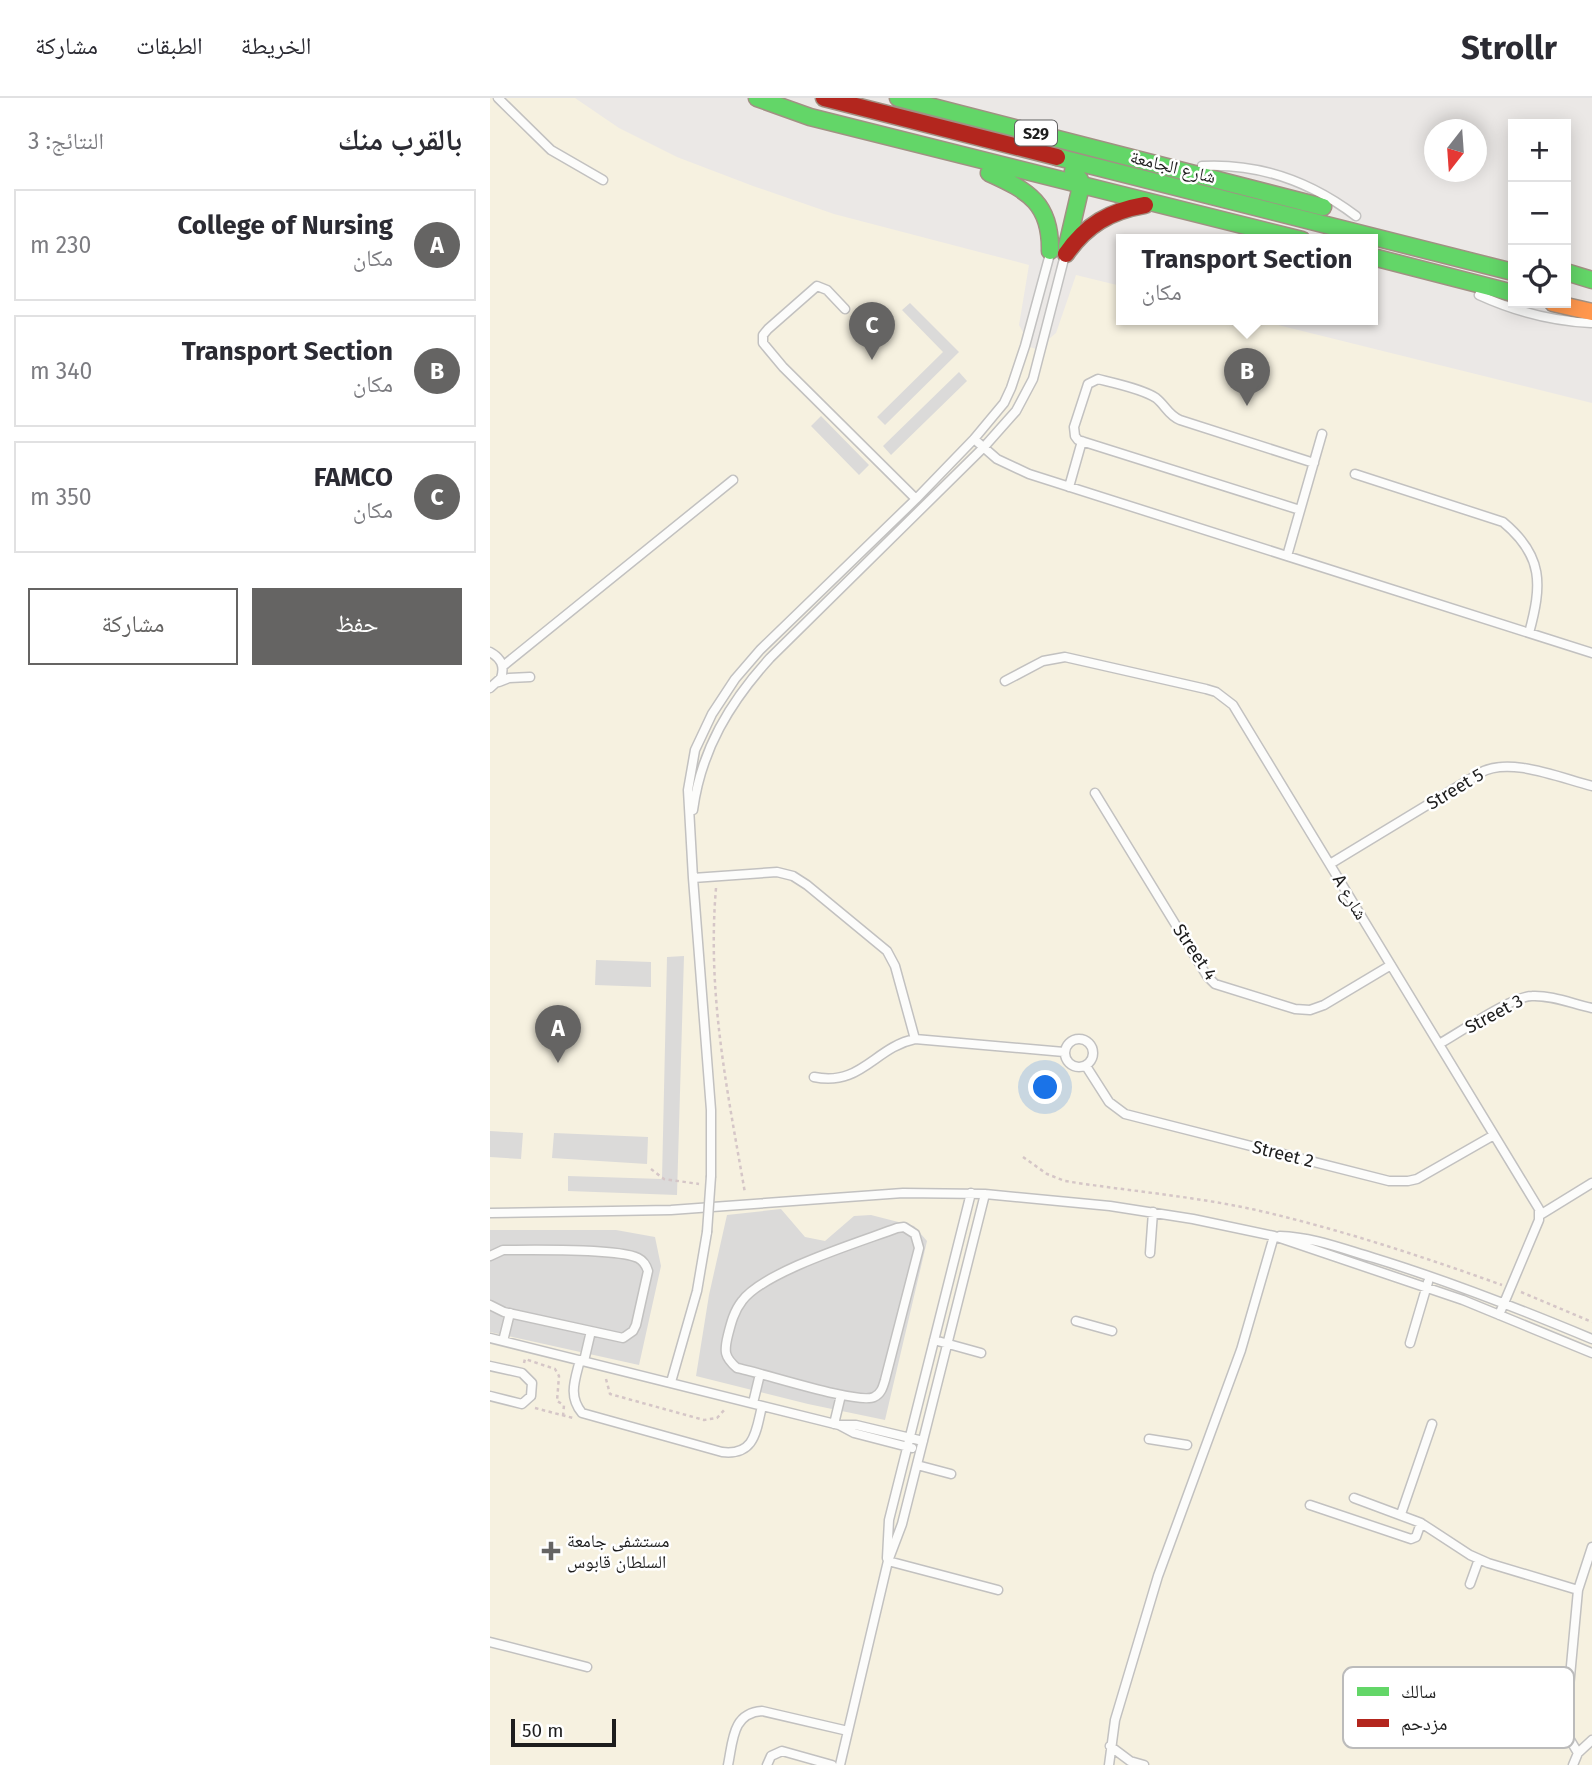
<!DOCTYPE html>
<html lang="ar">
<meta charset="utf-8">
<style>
:root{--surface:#fff;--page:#f2f2f3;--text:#2b2b33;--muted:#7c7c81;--line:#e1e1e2;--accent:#656463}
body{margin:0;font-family:"Fira Sans","Noto Naskh Arabic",sans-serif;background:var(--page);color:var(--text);direction:rtl}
.controls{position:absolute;right:21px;top:21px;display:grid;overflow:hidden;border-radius:0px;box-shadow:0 4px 18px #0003}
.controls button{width:63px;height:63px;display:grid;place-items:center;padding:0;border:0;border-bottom:2px solid var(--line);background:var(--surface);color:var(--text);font:35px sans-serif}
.compass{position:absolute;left:934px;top:21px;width:63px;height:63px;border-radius:50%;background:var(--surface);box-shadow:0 4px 18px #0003;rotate:197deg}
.scale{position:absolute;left:21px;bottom:18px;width:105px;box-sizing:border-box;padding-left:7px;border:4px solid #1d1d1d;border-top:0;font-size:19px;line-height:24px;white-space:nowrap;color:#1d1d1d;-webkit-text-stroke:5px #fff;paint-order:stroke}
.you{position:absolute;left:556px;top:990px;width:24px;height:24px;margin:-18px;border:5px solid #fff;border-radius:50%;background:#1a73e8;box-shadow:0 0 0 10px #1a73e833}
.badge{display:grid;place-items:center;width:46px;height:46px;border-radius:50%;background:var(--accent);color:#fff;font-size:23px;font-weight:700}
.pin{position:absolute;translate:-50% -58px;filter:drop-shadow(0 2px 4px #0008)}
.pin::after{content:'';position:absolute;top:37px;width:24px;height:21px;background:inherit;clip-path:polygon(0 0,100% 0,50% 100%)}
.popup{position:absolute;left:626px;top:136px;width:262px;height:91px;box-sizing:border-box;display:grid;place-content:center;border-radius:0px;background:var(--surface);filter:drop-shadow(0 2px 5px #0005);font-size:23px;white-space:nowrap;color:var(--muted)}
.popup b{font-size:26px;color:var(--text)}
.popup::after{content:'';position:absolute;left:50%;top:100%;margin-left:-14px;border:14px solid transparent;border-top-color:var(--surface)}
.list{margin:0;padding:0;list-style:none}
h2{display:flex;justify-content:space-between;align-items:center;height:91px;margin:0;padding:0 28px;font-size:30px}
h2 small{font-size:23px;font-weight:400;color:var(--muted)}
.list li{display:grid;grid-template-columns:46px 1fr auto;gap:21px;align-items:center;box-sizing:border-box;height:112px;margin:0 14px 14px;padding:0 14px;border:2px solid var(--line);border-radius:0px}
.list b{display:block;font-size:26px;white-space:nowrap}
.list p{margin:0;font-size:23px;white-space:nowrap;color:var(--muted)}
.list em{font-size:23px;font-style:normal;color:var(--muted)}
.actions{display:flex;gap:14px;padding:21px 28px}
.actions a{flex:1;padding:16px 0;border:2px solid var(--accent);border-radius:0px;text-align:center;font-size:24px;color:var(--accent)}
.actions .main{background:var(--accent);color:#fff}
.icon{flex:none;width:38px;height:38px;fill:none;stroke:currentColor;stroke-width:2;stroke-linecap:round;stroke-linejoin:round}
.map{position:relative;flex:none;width:1102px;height:1667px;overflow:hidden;direction:ltr}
header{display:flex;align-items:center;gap:42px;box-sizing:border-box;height:98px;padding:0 35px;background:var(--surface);border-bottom:2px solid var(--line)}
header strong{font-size:33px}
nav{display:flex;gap:38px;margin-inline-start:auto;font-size:24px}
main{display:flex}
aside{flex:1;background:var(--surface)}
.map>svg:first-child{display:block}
.education{fill:#f6f1e0}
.parking{fill:#dbdad9}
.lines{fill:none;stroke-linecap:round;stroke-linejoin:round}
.lane-casing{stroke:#c2c1c0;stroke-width:11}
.fast-casing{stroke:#a19183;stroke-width:19}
.slow-casing{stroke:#a19183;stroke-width:19}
.jam-casing{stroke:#a19183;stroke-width:19}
.path{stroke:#d5c6c7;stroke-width:2.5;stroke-dasharray:3.5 3.5;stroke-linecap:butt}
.lane{stroke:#fcfcfb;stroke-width:8}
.fast{stroke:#63d668;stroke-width:16}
.slow{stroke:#ff974d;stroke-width:16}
.jam{stroke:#b3261e;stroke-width:16}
.lane-bridge-casing{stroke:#c2c1c0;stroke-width:11;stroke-linecap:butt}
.lane-bridge{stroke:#fcfcfb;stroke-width:8}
.poi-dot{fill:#656463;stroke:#fff;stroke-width:2.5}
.labels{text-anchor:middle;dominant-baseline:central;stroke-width:5;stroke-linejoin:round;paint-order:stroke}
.shield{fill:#fff;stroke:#616161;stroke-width:2}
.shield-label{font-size:16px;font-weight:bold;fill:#1d1d1d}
.street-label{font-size:18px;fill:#1d1d1d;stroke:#fff}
.poi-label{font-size:18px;fill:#1d1d1d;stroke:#fff;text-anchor:start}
.key{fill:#fff;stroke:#bbb;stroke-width:2}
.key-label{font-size:19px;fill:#1d1d1d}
</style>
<header>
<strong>Strollr</strong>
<nav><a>الخريطة</a><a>الطبقات</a><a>مشاركة</a></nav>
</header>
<main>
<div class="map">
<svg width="1102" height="1667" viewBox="0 0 1102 1667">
<rect width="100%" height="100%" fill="#ebe8e6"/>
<path class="education" d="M0,0H85L129,30L187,59L263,88L344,116L539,167L529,227L534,236L531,246L555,254L559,241L566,235L586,177L631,188V222H768L1102,305V1667H0Z"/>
<path class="parking" d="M420,205L469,254L395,327L387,319L453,254L412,212Z
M469,274L477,283L401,357L393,348Z
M331,318L379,367L369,377L321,328Z
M194,858L187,1097L78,1093V1078L172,1081L177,859Z
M106,862L161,864V889L105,887Z
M0,1033L33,1035L31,1061L0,1059Z
M64,1035L158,1039L157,1066L62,1060Z
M291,1111L315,1139L335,1143L364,1118L381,1117L424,1128L437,1143L395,1322L318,1306L206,1278L219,1197L237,1117Z
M0,1132H126L165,1139L171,1168L149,1267L0,1234Z"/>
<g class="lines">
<g class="lane-casing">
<path id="lane" d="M8,0L61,52L113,82
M712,68C769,65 821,84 866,118
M989,197C1024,213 1062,223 1101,225
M355,211L337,192L327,188L278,231L273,237V245L293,269L426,401
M484,341L507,361L539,376L1102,555
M865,376L1013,424C1054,458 1052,487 1039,535
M579,389L592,343
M810,412L588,342L585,338L584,329L598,286L608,281C624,285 653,291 666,300C676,308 678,317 690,322L824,365
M797,458L832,336
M0,554C11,560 15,568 11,580L0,590
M13,568L243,382
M515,583L553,563L575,559L716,591L726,594L743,607L1049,1111V1122L1009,1217
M9,584L19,580L40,579
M605,695L717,878L725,886L805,911L820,912L834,907L901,867
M203,712C211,652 240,604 280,560L494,349L526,313L543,281L575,157
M840,766L990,675C1019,658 1070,680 1102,688
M203,780L287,774L303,778L317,787L397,853L405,868L425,941
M575 955a14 14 0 1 1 28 0a14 14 0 1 1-28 0Z
M949,946C969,935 1022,898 1042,898C1062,897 1083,906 1102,910
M596,968L619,1004L635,1016L899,1083H918L927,1081L1004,1037
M324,979C371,989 385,949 425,941L574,954
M221,1078V1012L203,780L198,692L205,652L222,616L245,581L270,552L426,401L484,341L514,305L521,290L535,248L560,156
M0,1115L181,1112L413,1095L495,1096L620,1108L703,1121L784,1138L973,1202L1102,1255
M1050,1117L1102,1085
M414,1129L425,1136L429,1150L395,1282C393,1289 391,1296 384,1299C368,1307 270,1274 247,1270C234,1259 234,1253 238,1237C241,1225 244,1213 252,1203C274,1173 370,1144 407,1130Z
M790,1138C823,1139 853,1151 884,1160C959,1183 1030,1211 1102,1241
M660,1155L663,1114
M0,1158L13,1152C40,1152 128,1150 148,1160C154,1163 156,1167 158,1173L146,1227L143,1233L133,1240L14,1214L0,1207
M586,1223L622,1233
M0,1240L349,1327H366L433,1343
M444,1242L491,1255
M13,1243L20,1215
M920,1245L938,1184
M90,1262C85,1282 78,1298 92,1315L232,1354C265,1358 266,1333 272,1308
M94,1263L101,1233
M0,1268L32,1275L42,1285L41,1298L32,1306L0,1298
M181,1284L207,1193L217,1134
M263,1305L270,1276
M344,1326L351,1297
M349,1327L364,1335L422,1350
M659,1341L697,1347
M427,1367L461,1376
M864,1400L931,1425L980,1457L998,1465L1088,1492
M820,1407L921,1441L926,1439L931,1425
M911,1416L942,1326
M1102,1449L1088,1492L1076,1622L1079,1640L1088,1655L1102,1642
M397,1460L399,1422L481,1095
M398,1463L508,1492
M980,1486L989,1461
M0,1544L97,1569
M620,1648L640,1663L654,1667
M238,1667C243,1643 242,1615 272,1613L358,1633
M277,1667L281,1658L292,1653L342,1667
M350,1667L398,1463L412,1426L495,1096
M619,1667L625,1622L668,1478L751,1252L784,1138
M1083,1667L1088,1655"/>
</g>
<g class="fast-casing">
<path id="fast" d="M267,0L320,19L812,142
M408,0L833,109
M567,59L1023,174
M499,75C539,93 561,106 560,153
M577,148L591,88L590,82L583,73
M883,159L1023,195
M1076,174L1102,182"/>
</g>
<g class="slow-casing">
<path id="slow" d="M1063,205L1102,214"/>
</g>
<g class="jam-casing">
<path id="jam" d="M334,0L567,59
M576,156C596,127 620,113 655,107"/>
</g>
<path class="path" d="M226,790C217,896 237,991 255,1095
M533,1059L557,1076L575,1083C638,1093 703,1098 766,1112C849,1131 931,1158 1012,1187
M161,1071L174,1081L209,1086
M1031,1194L1102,1224
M34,1265L35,1261L65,1271L69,1278L67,1303L74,1307
M116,1281L120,1296L214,1322L227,1320L236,1310
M45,1310L83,1320
M73,1318L74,1307"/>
<use href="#lane" class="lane"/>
<use href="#fast" class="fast"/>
<use href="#slow" class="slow"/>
<use href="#jam" class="jam"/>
<g class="lane-bridge-casing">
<path id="lane-bridge" d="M217,1134L221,1078"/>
</g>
<use href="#lane-bridge" class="lane-bridge"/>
</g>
<path class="poi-dot" d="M57.5 1442.5h7v7h7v7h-7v7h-7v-7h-7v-7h7z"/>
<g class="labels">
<rect class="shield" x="525" y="22.5" width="42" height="25" rx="5"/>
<g class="shield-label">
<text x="546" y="35">S29</text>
</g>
<g class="street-label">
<text transform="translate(683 69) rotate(14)">شارع الجامعة</text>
<text transform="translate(965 691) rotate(-31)">Street 5</text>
<text transform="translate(860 799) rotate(59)">A شارع</text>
<text transform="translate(705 854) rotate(56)">Street 4</text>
<text transform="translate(1004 916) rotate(-28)">Street 3</text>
<text transform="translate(793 1056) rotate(14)">Street 2</text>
</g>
<g class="poi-label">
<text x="77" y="1443">مستشفى جامعة<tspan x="77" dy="21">السلطان قابوس</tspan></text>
</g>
</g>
<rect x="853" y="1569" width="231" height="81" rx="10" class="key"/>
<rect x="867" y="1589" width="32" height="9" fill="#63d668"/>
<rect x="867" y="1621" width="32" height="8" fill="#b3261e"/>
<g class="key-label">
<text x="911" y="1600">سالك</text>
<text x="911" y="1632">مزدحم</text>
</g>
</svg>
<div class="controls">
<button>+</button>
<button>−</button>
<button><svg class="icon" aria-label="locate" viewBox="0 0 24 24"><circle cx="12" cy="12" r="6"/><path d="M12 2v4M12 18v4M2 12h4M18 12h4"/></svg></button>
</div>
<svg class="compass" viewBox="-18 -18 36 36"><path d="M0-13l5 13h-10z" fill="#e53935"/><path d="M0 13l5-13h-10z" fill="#7c7c81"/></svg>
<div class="scale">50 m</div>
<div class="you"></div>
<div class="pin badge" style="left:68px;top:965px">A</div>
<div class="pin badge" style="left:757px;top:308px">B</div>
<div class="popup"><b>Transport Section</b>مكان</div>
<div class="pin badge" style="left:382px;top:262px">C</div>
</div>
<aside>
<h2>بالقرب منك<small>النتائج: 3</small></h2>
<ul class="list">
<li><span class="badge">A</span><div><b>College of Nursing</b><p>مكان</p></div><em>230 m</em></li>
<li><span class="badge">B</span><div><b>Transport Section</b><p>مكان</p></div><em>340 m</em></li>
<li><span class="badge">C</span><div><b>FAMCO</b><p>مكان</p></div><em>350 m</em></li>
</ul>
<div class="actions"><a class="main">حفظ</a><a>مشاركة</a></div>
</aside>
</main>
